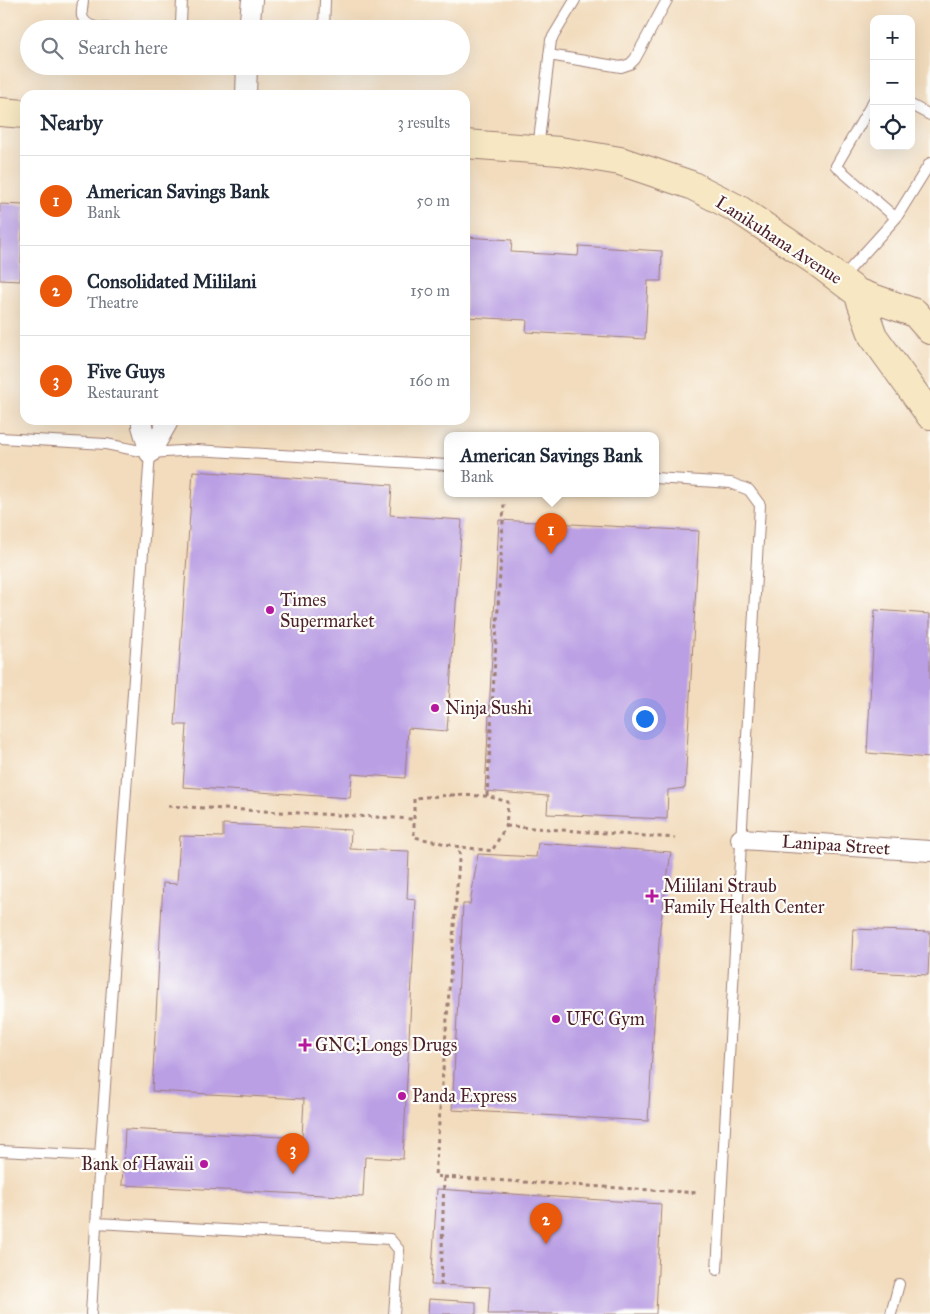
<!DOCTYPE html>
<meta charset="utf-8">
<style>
:root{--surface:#fff;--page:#f6f6f7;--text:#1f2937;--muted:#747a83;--line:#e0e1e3;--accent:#ea580c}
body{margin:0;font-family:"IM FELL Great Primer",serif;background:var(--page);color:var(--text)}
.controls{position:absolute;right:15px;top:15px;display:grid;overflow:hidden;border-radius:10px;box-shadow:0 5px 20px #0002}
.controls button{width:45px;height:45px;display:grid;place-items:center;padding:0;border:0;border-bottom:1px solid var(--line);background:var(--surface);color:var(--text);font:25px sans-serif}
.you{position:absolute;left:644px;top:718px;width:18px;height:18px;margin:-12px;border:4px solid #fff;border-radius:50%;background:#1a73e8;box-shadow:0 0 0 8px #1a73e833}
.badge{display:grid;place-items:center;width:32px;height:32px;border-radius:50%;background:var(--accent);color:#fff;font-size:16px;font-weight:700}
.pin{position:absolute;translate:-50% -41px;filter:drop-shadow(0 1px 2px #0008)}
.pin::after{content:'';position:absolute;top:26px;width:18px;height:15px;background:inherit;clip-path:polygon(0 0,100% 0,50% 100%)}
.popup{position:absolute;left:444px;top:432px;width:215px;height:65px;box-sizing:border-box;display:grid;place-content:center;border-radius:10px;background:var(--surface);filter:drop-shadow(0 1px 4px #0005);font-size:16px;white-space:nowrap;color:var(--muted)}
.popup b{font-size:19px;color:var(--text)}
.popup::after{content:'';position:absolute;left:50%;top:100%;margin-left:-10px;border:10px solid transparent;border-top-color:var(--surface)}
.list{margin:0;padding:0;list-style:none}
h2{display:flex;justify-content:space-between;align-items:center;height:65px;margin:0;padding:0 20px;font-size:21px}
h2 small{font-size:16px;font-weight:400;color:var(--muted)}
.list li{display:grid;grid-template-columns:32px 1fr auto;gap:15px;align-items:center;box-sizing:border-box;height:90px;padding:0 20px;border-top:1px solid var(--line)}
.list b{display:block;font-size:19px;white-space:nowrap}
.list p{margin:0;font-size:16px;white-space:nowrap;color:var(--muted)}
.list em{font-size:16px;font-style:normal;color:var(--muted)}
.icon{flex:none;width:28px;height:28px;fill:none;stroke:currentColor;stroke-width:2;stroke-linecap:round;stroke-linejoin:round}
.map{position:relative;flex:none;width:930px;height:1314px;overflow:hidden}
.search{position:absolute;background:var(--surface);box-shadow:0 5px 20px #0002;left:20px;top:20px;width:450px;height:55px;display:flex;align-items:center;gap:12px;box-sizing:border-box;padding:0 18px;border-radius:28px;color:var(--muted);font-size:19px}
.panel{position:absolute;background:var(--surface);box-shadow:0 5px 20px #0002;left:20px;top:90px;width:450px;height:335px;border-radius:15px}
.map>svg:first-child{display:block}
.building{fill:#ba9fe4}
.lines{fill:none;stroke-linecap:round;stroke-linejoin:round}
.service-casing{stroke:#9e7e74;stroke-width:12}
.minor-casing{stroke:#9e7e74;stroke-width:22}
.secondary-casing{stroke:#9e7e74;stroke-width:30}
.path{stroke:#9e7e74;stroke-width:3;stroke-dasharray:4 4;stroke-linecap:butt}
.service{stroke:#fff;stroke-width:10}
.minor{stroke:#fff;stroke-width:20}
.secondary{stroke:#f7e8c3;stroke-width:28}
.poi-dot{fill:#b5179e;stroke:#fdfcf7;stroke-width:2}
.labels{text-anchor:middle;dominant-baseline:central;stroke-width:4.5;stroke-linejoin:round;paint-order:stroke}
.street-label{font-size:18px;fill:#4a1f2b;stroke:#fdfcf7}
.poi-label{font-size:18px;fill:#4a1f2b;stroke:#fdfcf7;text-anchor:start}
</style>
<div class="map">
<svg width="930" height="1314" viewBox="0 0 930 1314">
<rect width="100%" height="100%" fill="#fdfcf7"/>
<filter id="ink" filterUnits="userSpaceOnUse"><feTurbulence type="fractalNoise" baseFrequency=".02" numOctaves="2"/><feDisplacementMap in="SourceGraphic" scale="10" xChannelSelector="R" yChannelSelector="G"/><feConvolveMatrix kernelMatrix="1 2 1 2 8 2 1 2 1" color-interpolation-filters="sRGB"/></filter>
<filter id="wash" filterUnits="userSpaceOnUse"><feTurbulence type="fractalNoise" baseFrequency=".0096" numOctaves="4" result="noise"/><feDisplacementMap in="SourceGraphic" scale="20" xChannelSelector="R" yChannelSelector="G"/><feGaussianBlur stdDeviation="1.12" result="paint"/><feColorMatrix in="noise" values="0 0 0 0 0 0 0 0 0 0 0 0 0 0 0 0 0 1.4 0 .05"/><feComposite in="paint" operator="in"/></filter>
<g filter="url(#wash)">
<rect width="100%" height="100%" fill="#f2dcbd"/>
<g id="blocks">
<path class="building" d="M0,204L24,205L20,281L0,280Z
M465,237L512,240L511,252L578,256L579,246L662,251L661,281H648L645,339L526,332L527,320L465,317Z
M193,471L392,485L390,515L462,520L447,731L408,728L405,778L352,774L350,798L183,787L187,725H175Z
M499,520L699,531L685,788L668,790L667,819L547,814L548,796L485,791Z
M875,610L930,614V758L867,753Z
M223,824L351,830L350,849L409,851L407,899L416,900L403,1159L365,1157L363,1197L122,1185L125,1129L302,1138L304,1099L152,1091L163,883L177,884L180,836L223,837Z
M538,843L671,852L660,927L648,1121L452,1110L463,904H470L478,854L536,857Z
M853,929L930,932L928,975L851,971Z
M437,1189L661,1204L656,1314H488L490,1287L431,1285Z
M429,1299L476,1302V1314H428Z"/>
</g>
</g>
<g filter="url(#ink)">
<use href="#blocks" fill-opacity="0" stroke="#9e7e74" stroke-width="1"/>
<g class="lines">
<g class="service-casing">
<path id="service" d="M83,0C83,5 81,12 82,16C87,32 113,28 125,29
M177,29L181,23L182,0
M324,29L325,0
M549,55L621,67L630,64L635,59L667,0
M874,100L836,166L896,218
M911,105L930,115
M538,149L551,40L575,0
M841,279L896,218L930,163
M0,438L106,444L150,453L196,450L447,465
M655,478L731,483L749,490L760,505L717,1270
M0,1151L100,1156
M96,1223L390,1239L399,1250L394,1314
M91,1314L100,1156L150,453
M891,1314L899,1284"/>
</g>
<g class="minor-casing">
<path id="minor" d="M249,29L252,0
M246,95L247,66
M142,420V426L150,453
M150,453L167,423V420
M741,839L930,851"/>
</g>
<g class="secondary-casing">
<path id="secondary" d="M0,112L25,114
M465,144L560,151L620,161L691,185L738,209L817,262L858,293L915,313L930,330
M858,293L873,336L930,415"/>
</g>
<path class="path" d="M451,795L487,796L508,802L506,826L492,851L460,847L414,837V798Z
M487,796L504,504
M168,806L413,819
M506,826L675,838
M444,1177L698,1193
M441,1286L444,1177L435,1176L460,847"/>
<use href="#service" class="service"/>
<use href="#minor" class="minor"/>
<use href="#secondary" class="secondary"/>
</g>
</g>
<g class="poi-dot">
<circle cx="270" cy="610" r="5"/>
<circle cx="435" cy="708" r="5"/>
<path d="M649.5 888.5h5v5h5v5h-5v5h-5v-5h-5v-5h5z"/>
<circle cx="556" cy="1019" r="5"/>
<path d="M302.5 1037.5h5v5h5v5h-5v5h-5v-5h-5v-5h5z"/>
<circle cx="402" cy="1096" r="5"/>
<circle cx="204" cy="1164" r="5"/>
</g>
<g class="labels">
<g class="street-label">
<text transform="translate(779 240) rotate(33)">Lanikuhana Avenue</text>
<text transform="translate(836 845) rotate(4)">Lanipaa Street</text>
</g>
<g class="poi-label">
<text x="280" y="600">Times<tspan x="280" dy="21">Supermarket</tspan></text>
<text x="445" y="708">Ninja Sushi</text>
<text x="663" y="886">Mililani Straub<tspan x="663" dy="21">Family Health Center</tspan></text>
<text x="566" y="1019">UFC Gym</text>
<text x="315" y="1045">GNC;Longs Drugs</text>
<text x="412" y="1096">Panda Express</text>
<text x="194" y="1164" text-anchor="end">Bank of Hawaii</text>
</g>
</g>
</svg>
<div class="controls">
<button>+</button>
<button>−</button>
<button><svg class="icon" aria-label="locate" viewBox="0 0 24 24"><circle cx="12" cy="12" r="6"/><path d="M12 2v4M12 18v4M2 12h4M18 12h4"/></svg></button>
</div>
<div class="you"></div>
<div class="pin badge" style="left:551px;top:554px">1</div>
<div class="popup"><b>American Savings Bank</b>Bank</div>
<div class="pin badge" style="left:546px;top:1244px">2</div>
<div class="pin badge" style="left:293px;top:1174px">3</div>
<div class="search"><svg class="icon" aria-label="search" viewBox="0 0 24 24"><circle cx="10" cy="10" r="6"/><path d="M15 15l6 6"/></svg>Search here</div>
<section class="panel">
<h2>Nearby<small>3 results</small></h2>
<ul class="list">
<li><span class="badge">1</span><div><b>American Savings Bank</b><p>Bank</p></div><em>50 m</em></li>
<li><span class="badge">2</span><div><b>Consolidated Mililani</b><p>Theatre</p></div><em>150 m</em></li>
<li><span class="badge">3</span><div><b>Five Guys</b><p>Restaurant</p></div><em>160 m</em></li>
</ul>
</section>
</div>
